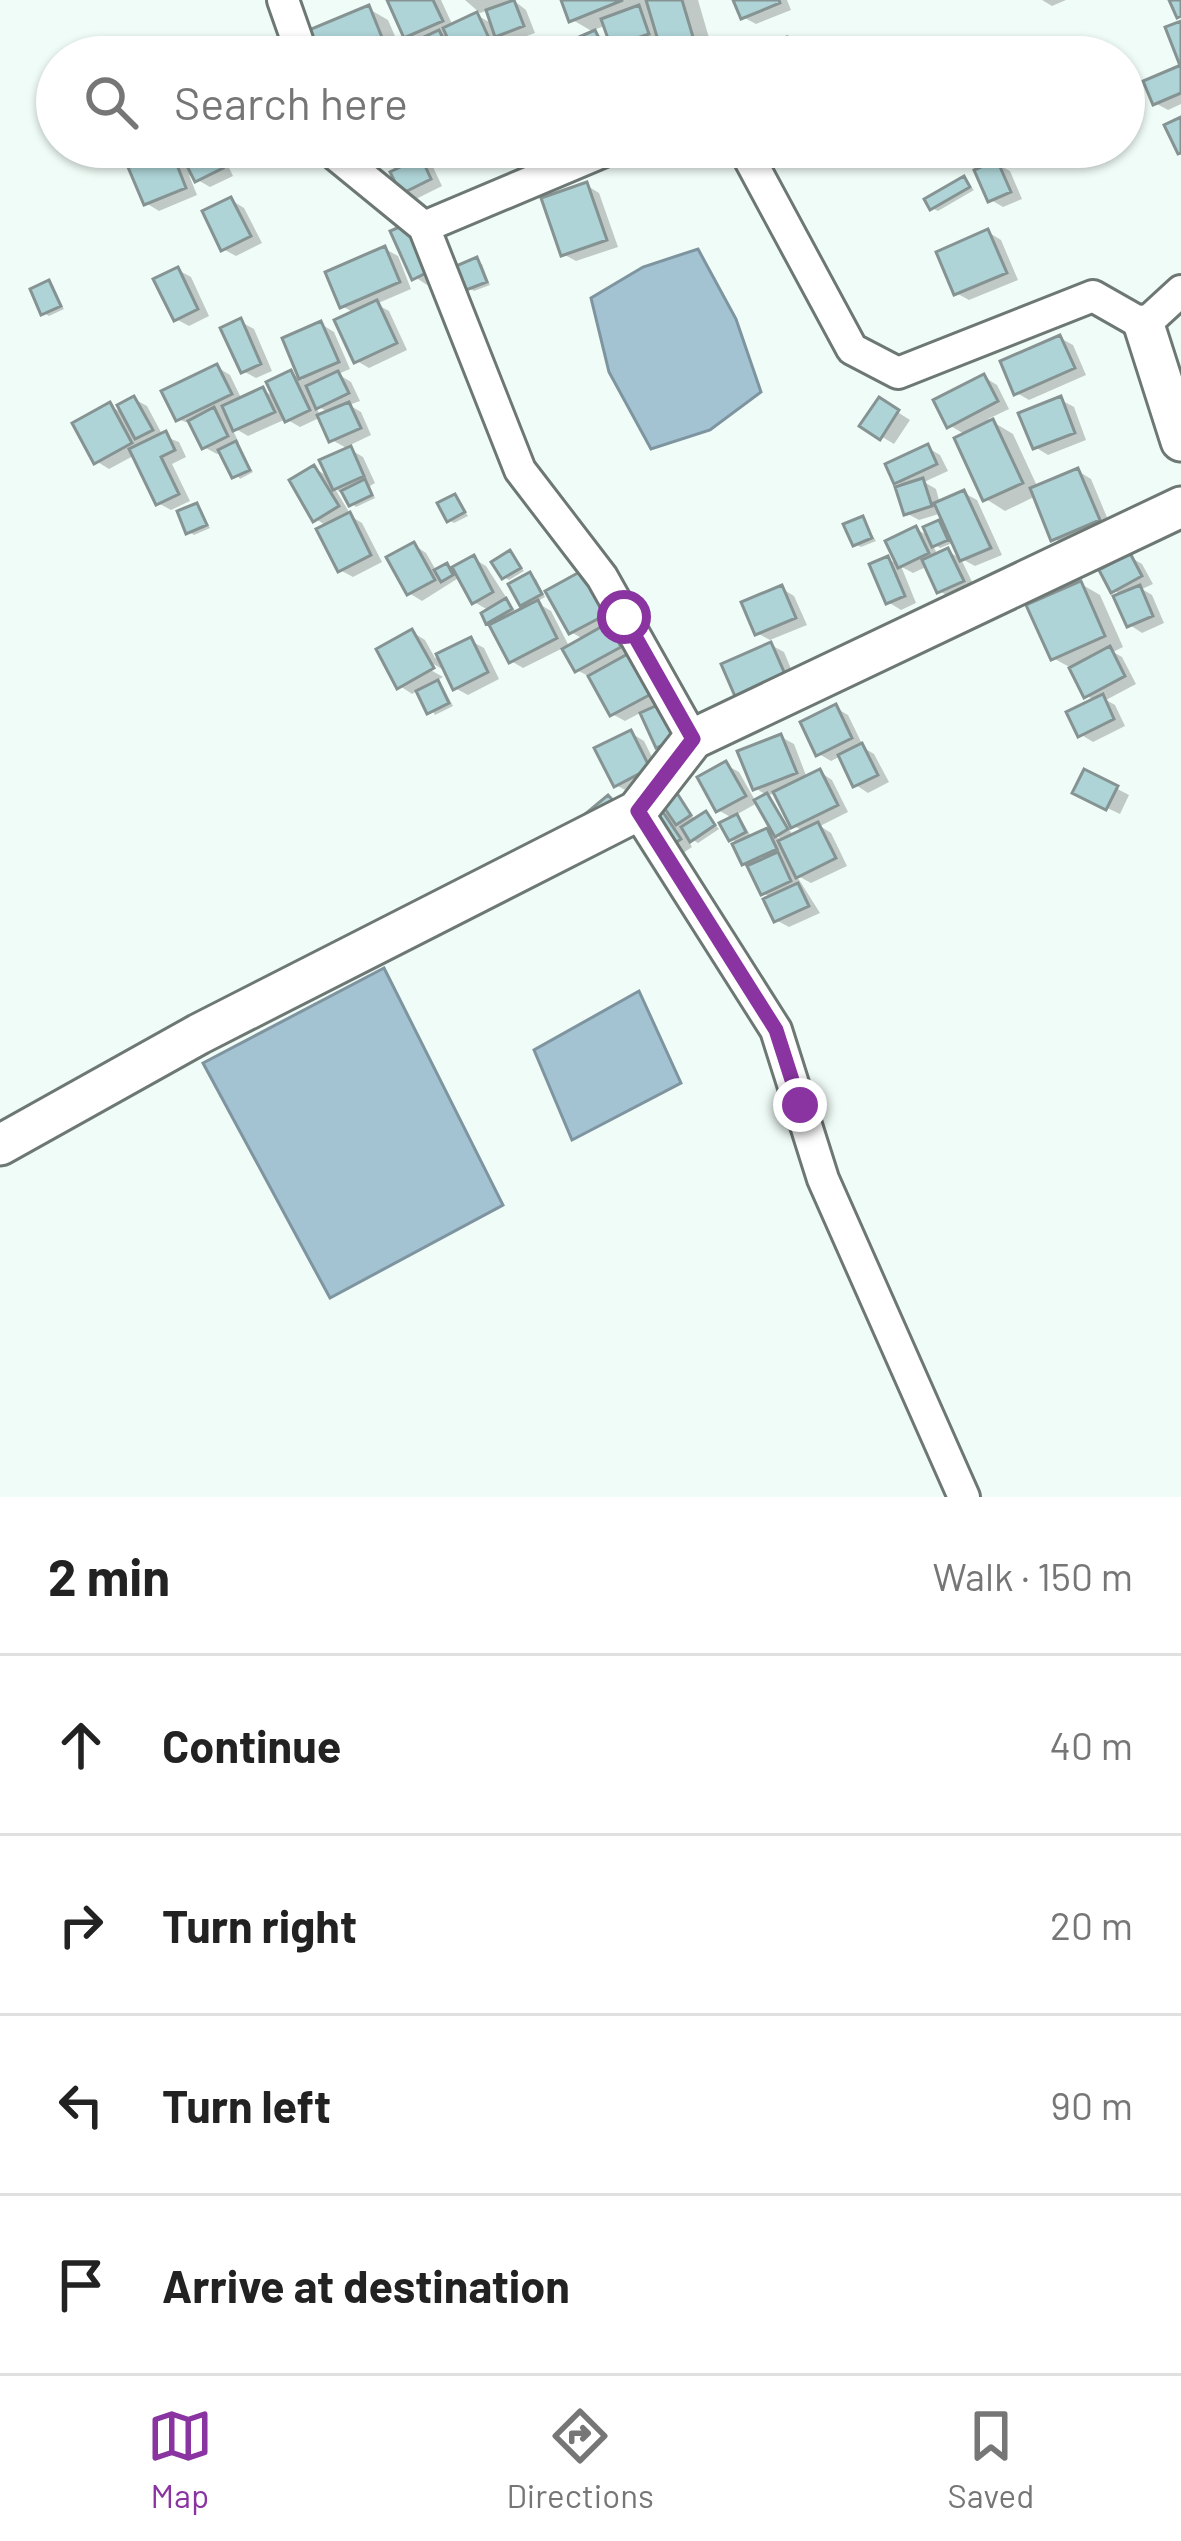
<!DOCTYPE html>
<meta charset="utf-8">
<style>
:root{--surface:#fff;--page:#f6f6f6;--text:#222;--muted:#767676;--line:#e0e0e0;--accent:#8a34a1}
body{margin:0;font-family:Barlow,sans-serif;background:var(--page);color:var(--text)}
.stop{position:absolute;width:36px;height:36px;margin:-27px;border:9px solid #8a34a1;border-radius:50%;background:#fff}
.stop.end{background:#8a34a1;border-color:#fff;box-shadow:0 3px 12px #0008}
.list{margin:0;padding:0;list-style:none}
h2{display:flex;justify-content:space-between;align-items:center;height:156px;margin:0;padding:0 48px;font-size:51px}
h2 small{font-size:39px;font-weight:400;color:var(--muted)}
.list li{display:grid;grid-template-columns:78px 1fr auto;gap:36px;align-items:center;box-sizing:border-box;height:180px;padding:0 48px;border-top:3px solid var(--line)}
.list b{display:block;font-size:45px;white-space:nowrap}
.list em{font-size:39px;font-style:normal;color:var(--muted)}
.icon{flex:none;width:66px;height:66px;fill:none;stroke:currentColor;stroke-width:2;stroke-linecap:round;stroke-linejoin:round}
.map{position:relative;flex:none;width:1181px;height:1497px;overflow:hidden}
.search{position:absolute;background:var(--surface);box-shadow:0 3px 9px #0004;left:36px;right:36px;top:36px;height:132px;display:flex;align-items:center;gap:30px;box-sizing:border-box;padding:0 42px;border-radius:66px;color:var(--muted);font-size:45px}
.sheet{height:876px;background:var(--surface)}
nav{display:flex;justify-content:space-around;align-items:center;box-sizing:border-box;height:168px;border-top:3px solid var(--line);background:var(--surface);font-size:33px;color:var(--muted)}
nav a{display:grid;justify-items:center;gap:6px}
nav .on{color:var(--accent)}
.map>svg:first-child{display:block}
.water{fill:#a3c2d2;stroke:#7e95a0;stroke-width:3}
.shadow{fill:#0003;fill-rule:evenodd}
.building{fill:#aed4d7;stroke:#869393;stroke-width:3}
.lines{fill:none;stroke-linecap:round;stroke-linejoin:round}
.minor-casing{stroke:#6d7874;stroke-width:36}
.tertiary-casing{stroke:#6d7874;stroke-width:45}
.minor{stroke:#fff;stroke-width:30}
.tertiary{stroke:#fff;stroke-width:39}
.route{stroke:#8a34a1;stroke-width:15}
</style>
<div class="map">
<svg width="1181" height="1497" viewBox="0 0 1181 1497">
<rect width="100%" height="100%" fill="#f0fcf7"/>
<path class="water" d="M698,249L736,319L761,392L710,430L651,449L609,372L591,298L643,267Z
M384,968L503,1205L330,1298L203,1063Z
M639,991L681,1083L572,1140L534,1050Z"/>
<path class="shadow" d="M392,0H441L453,26L477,15L494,25L489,10L480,13L465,0H513L526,10L535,33L510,42L494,33L504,54L498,57H416L411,47L418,43L406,36Z
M564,0H698L714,55L787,40L800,47L801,57H666L661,40L626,52L609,42L615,57H563L595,33L571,19ZM607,25L613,43L591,31Z
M736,0H787L791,10L756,24L743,17Z
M1042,0H1066L1052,6Z
M369,9L388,20L404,57H317Z
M1181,68V104L1168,110L1155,103Z
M164,147L180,153L192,147H219L233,176L210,187L189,175L197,195L159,211L146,203Z
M390,147H441L443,151L421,160L433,167L442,186L416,199L403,192L409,166L395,158Z
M997,164L1010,171L1022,199L1003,207L991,200Z
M964,179L974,190L938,211L932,208Z
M586,185L599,193L618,247L576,261L563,254Z
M231,200L244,208L262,243L236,256L223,249Z
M988,232L1001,240L1018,280L969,300L956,293Z
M394,233L441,278L427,285L415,277Z
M385,249L398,256L411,289L376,304L389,311L407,350L369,368L357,361L356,314L342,306Z
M476,261L482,264L490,285L474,291L469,288Z
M178,270L191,277L209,316L189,326L176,319Z
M49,283L64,309L49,316L44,313Z
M241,322L254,329L272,371L256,378L243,371Z
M321,324L334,332L350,369L338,374L351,382L360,401L349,405L361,412L371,435L346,447L363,457L375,483L370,486L375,498L356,507L334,487L352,517L362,523L382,562L353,577L340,570L328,527L316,519L314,468L331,478L350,450L332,440L330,413L315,405L321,417L300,427L286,419L248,436L231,426L239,443L236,444L253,472L240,479L222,452L217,454L204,447L193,425L178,419L217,367L230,375L242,400L263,390L276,398L291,373L303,380L286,340Z
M1060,338L1073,345L1086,375L1029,400L1017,393Z
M984,377L997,385L1009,409L988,419L1013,434L1038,488L1078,471L1091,479L1111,527L1066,546L1054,538L1036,496L1005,511L986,499L966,435L949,425Z
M134,399L147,406L163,436L179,442L186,457L172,464L190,501L171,510L158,503L135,455L109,469L96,461L110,406L126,415Z
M1061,400L1074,407L1086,440L1048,455L1035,447Z
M880,401L910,420L894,444L864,426Z
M928,448L940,455L948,471L924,482L936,489L940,504L964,493L977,500L1002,555L975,566L962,559L955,542L940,548L932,543L938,556L948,551L961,559L975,588L952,598L939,591L928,566L913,573L900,566L916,529L932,538L939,524L950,530L942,513L919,520L906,513V487L897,482Z
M455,497L468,516L454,523L449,520Z
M197,506L210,528L194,535L188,531Z
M862,519L876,541L861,547L855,544Z
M414,545L426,553L437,572L446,567L452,570L474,559L486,566L517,614L530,608L522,604L530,576L536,579L545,597L536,602L551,611L570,648L585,640L571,632L549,592L620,620L608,626L621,634L666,699L655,705L673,715L671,753L658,746L642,712L625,721L612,714L590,677L577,670L565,647L523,668L511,661L489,622L490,611L474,602L460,577L422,601L409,593Z
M510,554L524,571L509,580L504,577Z
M1130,557L1142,564L1153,584L1142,589L1152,595L1164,623L1142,633L1130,625L1122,595L1113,590Z
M888,559L901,566L916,603L901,610L888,602Z
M1081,584L1100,595L1123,647L1113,652L1122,657L1136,684L1106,700L1115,705L1125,726L1093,742L1080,734L1096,701L1087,696L1073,669L1053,658Z
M781,588L794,596L807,625L770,640L757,633Z
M412,632L425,640L435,658L471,641L484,648L499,679L468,695L455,688L449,673L423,658L420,664L443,677L434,682L443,687L453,706L435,715L419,690L412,694L400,686Z
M771,645L784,652L802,695L756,715Z
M836,708L848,715L864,748L874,754L889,782L868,793L856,785L841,756L831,761L819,754Z
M631,733L644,741L661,775L629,792L616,785Z
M781,737L794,744L807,778L820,772L832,780L848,812L820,826L831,833L847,866L811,883L796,875L820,913L789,927L776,920L772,898L763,893L752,868L744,863L740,844L731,839L734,819L718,810L726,765L739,772L756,802L768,796L755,788ZM777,792L794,826L805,832L794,837L767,796ZM759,802L780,839L767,831L752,838L742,821L734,816Z
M1085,772L1129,795L1120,814L1088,799Z
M675,793L696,821L706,814L719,829L698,843L685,835L692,847L680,855L659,809L675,818Z"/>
<path class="building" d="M387,0H433L443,21L404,38Z
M514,0L524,26L495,37L486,10Z
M561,0H623L569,22Z
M646,0H682L699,57H663Z
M733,0H779L780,3L741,19Z
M1169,0H1181V16L1177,18Z
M369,5L387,50L370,57H314L304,32Z
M639,5L649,34L611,47L601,19Z
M477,12L493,47L472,57H456L443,28Z
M1181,21V63H1179L1165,27Z
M439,30L451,54L413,57L407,45Z
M595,30L608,57H560L556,47Z
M787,37L791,57H710L709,53Z
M1060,43L1066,57H1029Z
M896,47L900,57H866Z
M1181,65V93L1153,105L1143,81Z
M1181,117V153L1178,154L1164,125Z
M156,147H170L186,188L144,205L125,160Z
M185,147H212L223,168L195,182L179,150Z
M387,147H426L393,160Z
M421,157L431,179L401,194L390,172Z
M997,160L1011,192L988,202L974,170Z
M964,176L970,187L930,210L924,199Z
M587,182L607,240L561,256L541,198Z
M231,197L251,236L221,251L202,211Z
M409,223L430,271L412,280L390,231Z
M988,229L1007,273L954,295L936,252Z
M385,246L400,282L340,308L325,272Z
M477,257L487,282L466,290L456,266Z
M178,267L198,309L174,321L153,279Z
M49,280L61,306L41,315L30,289Z
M377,300L397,343L354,363L334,320Z
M241,318L261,364L241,373L220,328Z
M321,321L339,362L299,379L282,338Z
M1060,335L1075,368L1014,395L1000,361Z
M217,364L232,394L176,421L161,391Z
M291,370L310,410L285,422L266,382Z
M338,371L349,393L316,409L306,386Z
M984,374L998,401L947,428L933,400Z
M263,387L275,412L233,431L222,406Z
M134,396L153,430L135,439L117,405Z
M1061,396L1075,433L1033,449L1018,413Z
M879,397L899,410L880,440L859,426Z
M110,402L132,443L94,464L72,423Z
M349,402L361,428L329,442L317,415Z
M214,407L228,436L202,449L188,421Z
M993,419L1023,483L983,501L954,438Z
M166,431L175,450L161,457L179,494L156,505L129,449Z
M236,441L250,470L232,478L218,450Z
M928,444L937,464L894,484L885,464Z
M351,446L364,476L333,490L319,460Z
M314,465L339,506L313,522L289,480Z
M1078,468L1100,520L1051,541L1030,488Z
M923,478L932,506L904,515L895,487Z
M365,479L372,495L349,506L341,491Z
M964,490L991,548L960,561L934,503Z
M455,494L465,512L447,522L437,503Z
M197,503L207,525L186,534L177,511Z
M350,512L371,555L338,572L316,529Z
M863,516L872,538L853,546L843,524Z
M939,520L948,540L932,547L923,527Z
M916,526L929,553L898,568L885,541Z
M414,542L435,580L407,595L386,557Z
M948,548L964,581L937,593L922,560Z
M510,550L521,568L502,579L491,562Z
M1130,553L1142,576L1111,593L1099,570Z
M474,555L493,592L472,604L452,567Z
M888,556L905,596L886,604L869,564Z
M447,563L453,575L441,582L434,570Z
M585,569L609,613L569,634L545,591Z
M530,572L542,594L520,606L508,584Z
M1081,581L1105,636L1051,660L1026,605Z
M782,585L796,618L755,635L741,602Z
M1140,585L1153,616L1127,627L1113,596Z
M506,598L512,609L486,624L481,613Z
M538,600L557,638L509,663L489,625Z
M608,623L621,647L575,672L562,649Z
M412,629L434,668L397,689L376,649Z
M471,637L488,672L453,690L436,654Z
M771,642L791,688L741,710L721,664Z
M1110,646L1125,676L1084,698L1069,668Z
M633,651L655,692L610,716L588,676Z
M438,680L449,703L427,714L416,691Z
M1103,694L1114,719L1078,737L1066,712Z
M660,704L676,739L656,748L640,713Z
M836,704L852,738L816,756L800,722Z
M631,730L650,768L614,787L594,748Z
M781,734L797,773L753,790L737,751Z
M862,743L878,775L853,787L838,755Z
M726,761L746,796L716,812L697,777Z
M820,769L838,805L791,828L773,792Z
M1084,769L1118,786L1106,810L1072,793Z
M675,790L691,815L676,825L659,800Z
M767,793L788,829L775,837L754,800Z
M608,795L619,807L594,827L584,815Z
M659,806L681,839L665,850L643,817Z
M706,811L715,825L690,842L681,827Z
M737,814L746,832L729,841L719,823Z
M818,822L836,858L796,878L778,841Z
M767,828L777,849L742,865L732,844Z
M778,852L791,881L761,895L747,866Z
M798,883L809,906L774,922L763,899Z"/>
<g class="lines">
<g class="minor-casing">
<path id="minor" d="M283,0L303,57
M333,147L336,155L424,227L614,147
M743,147L852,349L898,373L1093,296L1144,325L1181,291
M424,227L520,470L602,577L693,739
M637,811L776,1030L823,1179L964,1497"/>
</g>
<g class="tertiary-casing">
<path id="tertiary" d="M1144,325L1181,441
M0,1145L199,1034L637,811L693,739L1181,507"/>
</g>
<use href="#minor" class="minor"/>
<use href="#tertiary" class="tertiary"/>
</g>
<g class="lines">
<path class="route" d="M624,617L693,739L638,811L776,1030L800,1105"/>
</g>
</svg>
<div class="stop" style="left:624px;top:617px"></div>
<div class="stop end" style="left:800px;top:1105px"></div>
<div class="search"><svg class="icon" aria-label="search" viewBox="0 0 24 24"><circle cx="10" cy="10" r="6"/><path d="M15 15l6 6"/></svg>Search here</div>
</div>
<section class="sheet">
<h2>2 min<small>Walk · 150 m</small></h2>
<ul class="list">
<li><svg class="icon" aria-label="ahead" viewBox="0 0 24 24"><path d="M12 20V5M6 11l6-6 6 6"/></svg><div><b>Continue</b></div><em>40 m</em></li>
<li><svg class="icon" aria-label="right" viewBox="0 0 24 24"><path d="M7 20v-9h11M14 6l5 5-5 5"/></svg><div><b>Turn right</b></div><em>20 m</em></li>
<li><svg class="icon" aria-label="left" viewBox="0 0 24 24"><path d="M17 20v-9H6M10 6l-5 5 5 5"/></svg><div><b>Turn left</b></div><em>90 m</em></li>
<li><svg class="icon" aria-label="arrive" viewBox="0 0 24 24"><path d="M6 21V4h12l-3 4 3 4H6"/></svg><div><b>Arrive at destination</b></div></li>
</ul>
</section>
<nav>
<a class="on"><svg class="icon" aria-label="map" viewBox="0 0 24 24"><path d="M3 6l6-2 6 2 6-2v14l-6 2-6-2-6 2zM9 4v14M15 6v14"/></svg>Map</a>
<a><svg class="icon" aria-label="directions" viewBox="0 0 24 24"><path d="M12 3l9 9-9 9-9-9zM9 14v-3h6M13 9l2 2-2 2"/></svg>Directions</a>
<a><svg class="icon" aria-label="saved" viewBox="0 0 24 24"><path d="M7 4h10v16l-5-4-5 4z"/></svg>Saved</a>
</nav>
